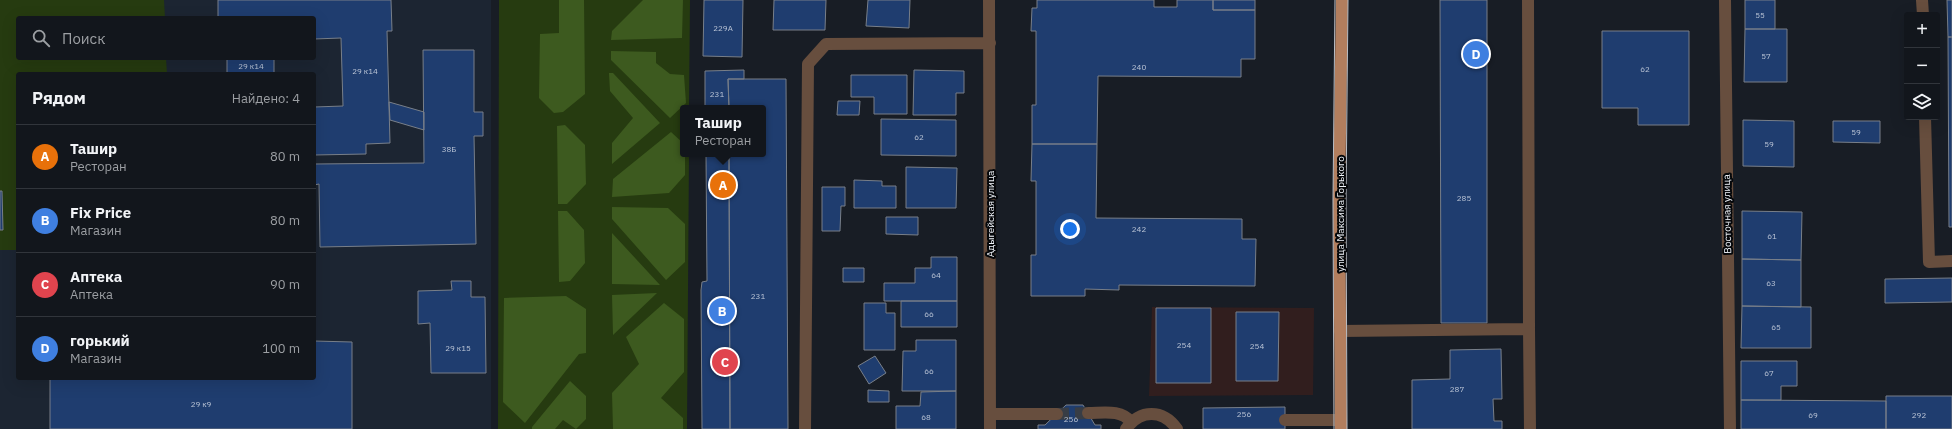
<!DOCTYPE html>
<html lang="ru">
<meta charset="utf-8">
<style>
:root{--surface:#12161c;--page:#1f2329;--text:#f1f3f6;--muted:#9c9fa3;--line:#31353b;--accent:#ea580c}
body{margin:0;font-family:"IBM Plex Sans",sans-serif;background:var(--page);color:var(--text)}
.controls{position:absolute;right:12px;top:12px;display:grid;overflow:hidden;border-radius:4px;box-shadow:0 4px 16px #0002}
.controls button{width:36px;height:36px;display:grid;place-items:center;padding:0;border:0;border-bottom:1px solid var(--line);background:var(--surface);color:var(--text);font:20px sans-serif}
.you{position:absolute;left:1070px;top:229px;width:14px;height:14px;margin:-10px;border:3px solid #fff;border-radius:50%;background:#1a73e8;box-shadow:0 0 0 6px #1a73e833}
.badge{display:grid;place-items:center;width:26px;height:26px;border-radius:50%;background:var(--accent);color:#fff;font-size:13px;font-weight:700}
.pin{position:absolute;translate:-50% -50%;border:2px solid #fff;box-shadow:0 1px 4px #0006}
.popup{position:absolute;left:680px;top:105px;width:86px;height:52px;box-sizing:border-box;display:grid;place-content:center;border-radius:4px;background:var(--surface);filter:drop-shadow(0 1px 3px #0005);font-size:13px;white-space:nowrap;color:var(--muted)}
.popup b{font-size:15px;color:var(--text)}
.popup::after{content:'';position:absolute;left:50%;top:100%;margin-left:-8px;border:8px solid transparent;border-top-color:var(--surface)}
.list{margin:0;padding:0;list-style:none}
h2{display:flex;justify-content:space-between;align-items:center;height:52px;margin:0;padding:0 16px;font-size:17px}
h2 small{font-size:13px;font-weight:400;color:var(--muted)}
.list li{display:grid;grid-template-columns:26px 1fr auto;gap:12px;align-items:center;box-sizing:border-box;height:64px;padding:0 16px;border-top:1px solid var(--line)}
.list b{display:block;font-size:15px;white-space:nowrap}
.list p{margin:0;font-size:13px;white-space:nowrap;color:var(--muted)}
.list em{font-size:13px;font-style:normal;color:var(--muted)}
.icon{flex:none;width:22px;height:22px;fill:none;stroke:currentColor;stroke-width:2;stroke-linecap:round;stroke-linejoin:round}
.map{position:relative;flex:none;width:1952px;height:429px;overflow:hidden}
.search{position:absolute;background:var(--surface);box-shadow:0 4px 16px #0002;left:16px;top:16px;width:300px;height:44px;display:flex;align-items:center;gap:10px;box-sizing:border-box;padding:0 14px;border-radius:4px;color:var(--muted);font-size:15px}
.panel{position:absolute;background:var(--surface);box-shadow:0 4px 16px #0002;left:16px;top:72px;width:300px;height:308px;border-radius:4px}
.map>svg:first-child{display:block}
.commercial{fill:#311e1e}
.built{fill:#1c2532;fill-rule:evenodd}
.green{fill:#263b10}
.forest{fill:#3d5a1f}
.building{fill:#1f3d6f;stroke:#787f89}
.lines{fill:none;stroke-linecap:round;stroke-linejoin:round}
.minor-tunnel{stroke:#383d45;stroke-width:12;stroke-dasharray:12 6;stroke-linecap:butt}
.minor{stroke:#674e3e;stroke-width:12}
.major{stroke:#b27e5e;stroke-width:12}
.tram{stroke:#bbbfc6;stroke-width:1}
.labels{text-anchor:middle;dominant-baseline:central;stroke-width:4;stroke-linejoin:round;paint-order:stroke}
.number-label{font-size:8px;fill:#bcc6d7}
.street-label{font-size:10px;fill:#f0f4fa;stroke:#05070a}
</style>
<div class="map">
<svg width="1952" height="429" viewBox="0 0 1952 429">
<rect width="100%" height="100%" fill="#181d25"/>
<path class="commercial" d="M1152,307L1314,308L1313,395L1149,396Z"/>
<path class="built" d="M0,0H491V429H0ZM18,18H314V58H18ZM18,74H314V378H18Z"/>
<path class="green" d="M0,0H164L165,18H18V58H166L167,74H18V250H0Z
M499,0H690L689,108H683V154H689L687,429H498Z"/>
<path class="forest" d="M559,0H584L585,94L563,112L554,113L539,98L540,34L559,33Z
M643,0H683L682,38L611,40L612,31Z
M611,51L656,52V63L670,74L684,75L686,103L670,118L611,60Z
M609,73H613L660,123L612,164V143L633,118L610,91Z
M565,125L585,145L586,184L567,204H558L557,126Z
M671,132L683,143V154H685V175L669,193L612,197L613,179Z
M612,207L668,208L685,224V262L666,280L612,219Z
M558,211H567L584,230L585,263L570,281L559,282Z
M612,233L660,285L612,284Z
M657,293L613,335L612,295Z
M566,296L586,309V353L579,354L525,423L503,402L504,298Z
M664,303L684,319V372L661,398L683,418V429H613L612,393L639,364L626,337Z
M570,381L586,396V419L576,429L563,420L555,429H532V427Z"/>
<path class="building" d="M218,0H391L392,31H387L390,143L366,144V154L314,155V107L343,106L341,38L314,39V18H218Z
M704,0H743L742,57L703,56Z
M774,0H826L825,30H773Z
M868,0H910L909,28L866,26Z
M1037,0H1154V7H1177V0H1213V10H1255V59H1241V77L1098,76L1097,144H1032V105H1036V31H1031L1032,8H1037Z
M1213,0H1255V10H1213Z
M1440,0H1487V323H1441Z
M1745,0H1775V29H1745Z
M1947,0H1952V37H1948Z
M1745,29H1787V82H1744Z
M1602,31H1689V125H1638V108H1602Z
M1948,37H1952V227H1949Z
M423,50H474V112H483V136H474L476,244L320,247L319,184L314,185V164L424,163Z
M227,58H274V74H227Z
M744,70V79H728L729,108H705V71Z
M914,70L964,71V93H956V115H913Z
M851,75H907V114H874V97H851Z
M728,79H786L788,429H730L729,154H763V108H729Z
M838,101H860L859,115H837Z
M389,102L424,112V130L390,120Z
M881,119L956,120V156L881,155Z
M1743,120L1794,121V167L1743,166Z
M1833,121H1880V143L1833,142Z
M1032,144H1097L1096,218L1242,219V239H1256L1255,286L1119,285V290L1085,289V296H1031V255H1036V181H1031Z
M706,154H729L730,429H702L701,290L702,282L707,281Z
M906,167L957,168L956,208H906Z
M854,180L882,181V186H896V208H854Z
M822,187H845V206H841L840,231H822Z
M0,191H2L3,230H0Z
M1742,211L1802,212L1801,260L1742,259Z
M886,217H918V235L886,234Z
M931,257H957V301H884V283H915V268H931Z
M1742,259L1801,260V307L1742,306Z
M843,268H864V282H843Z
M1952,278V302L1885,303V279Z
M451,281H471V297H485L486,373H431L430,323L418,324V291L452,290Z
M901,301H957V327H901Z
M864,303H886V313H895V350H864Z
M1742,306L1811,307V348H1741Z
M1156,308H1211V383H1156Z
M1236,312H1279L1278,381H1236Z
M916,340H956V391H902L903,351H916Z
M314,341L352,342V429H50V378H314Z
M1501,349L1502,399H1493L1494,421H1502V429H1412V380L1450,379V350Z
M875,356L886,373L869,384L858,366Z
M1741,361H1797V386H1781V400H1741Z
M868,390L889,391V402H868Z
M956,391V429H896V406H920L921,392Z
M1886,396H1952V429H1886Z
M1741,400L1886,401V429H1741Z
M1066,405H1083L1095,425H1101V429H1038V425H1045Z
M1285,407V429H1203V408Z"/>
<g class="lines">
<path class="minor-tunnel" d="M1057,414L1088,413"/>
<path class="minor" d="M989,0L990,429
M1725,0L1730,429
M1922,0L1923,15
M1925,117L1929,262L1952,261
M1529,329L1530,429
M1340,331L1529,329L1528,0
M1088,413C1103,413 1121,409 1131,422
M990,414H1057
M1285,420H1341
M805,429L808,64L826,44L990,43
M1126,429C1140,409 1163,409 1177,429"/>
<path class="major" d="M1341,429L1339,200L1342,0"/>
<path class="tram" d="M1334,429L1333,200L1335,0
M1347,429L1346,200L1348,0"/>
</g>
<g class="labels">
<g class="number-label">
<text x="1760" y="15">55</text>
<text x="723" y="28">229А</text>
<text x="1766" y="56">57</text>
<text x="251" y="66">29 к14</text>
<text x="1139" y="67">240</text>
<text x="1645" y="69">62</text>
<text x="365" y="71">29 к14</text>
<text x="717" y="94">231</text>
<text x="1856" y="132">59</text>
<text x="919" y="137">62</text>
<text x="1769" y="144">59</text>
<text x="449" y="149">38Б</text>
<text x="1464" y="198">285</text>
<text x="1139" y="229">242</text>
<text x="1772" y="236">61</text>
<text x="936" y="275">64</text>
<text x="1771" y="283">63</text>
<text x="758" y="296">231</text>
<text x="929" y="314">66</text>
<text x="1776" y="327">65</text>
<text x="1184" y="345">254</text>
<text x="1257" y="346">254</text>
<text x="458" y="348">29 к15</text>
<text x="929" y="371">66</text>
<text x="1769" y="373">67</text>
<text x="1457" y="389">287</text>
<text x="201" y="404">29 к9</text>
<text x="1244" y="414">256</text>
<text x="1813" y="415">69</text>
<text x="1919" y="415">292</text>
<text x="926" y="417">68</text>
<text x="1071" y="419">256</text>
</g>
<g class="street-label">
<text transform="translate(990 214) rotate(-90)">Адыгейская улица</text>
<text transform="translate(1340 214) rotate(-90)">улица Максима Горького</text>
<text transform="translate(1727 214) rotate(-91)">Восточная улица</text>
</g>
</g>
</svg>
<div class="controls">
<button>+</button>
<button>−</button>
<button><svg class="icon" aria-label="layers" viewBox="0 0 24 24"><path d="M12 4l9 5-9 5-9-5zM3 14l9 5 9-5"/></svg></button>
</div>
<div class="you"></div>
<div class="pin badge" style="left:723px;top:185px;background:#e8710a">A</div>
<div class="popup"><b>Ташир</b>Ресторан</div>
<div class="pin badge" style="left:722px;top:311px;background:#3f7fe0">B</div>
<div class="pin badge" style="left:725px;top:362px;background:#e0444e">C</div>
<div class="pin badge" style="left:1476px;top:54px;background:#3f7fe0">D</div>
<div class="search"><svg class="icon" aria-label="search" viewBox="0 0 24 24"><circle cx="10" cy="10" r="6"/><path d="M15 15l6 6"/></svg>Поиск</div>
<section class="panel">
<h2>Рядом<small>Найдено: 4</small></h2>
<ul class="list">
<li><span class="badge" style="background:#e8710a">A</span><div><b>Ташир</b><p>Ресторан</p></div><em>80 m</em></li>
<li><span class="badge" style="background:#3f7fe0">B</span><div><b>Fix Price</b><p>Магазин</p></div><em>80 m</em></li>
<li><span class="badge" style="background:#e0444e">C</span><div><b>Аптека</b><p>Аптека</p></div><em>90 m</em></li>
<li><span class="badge" style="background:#3f7fe0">D</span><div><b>горький</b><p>Магазин</p></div><em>100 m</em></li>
</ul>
</section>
</div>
